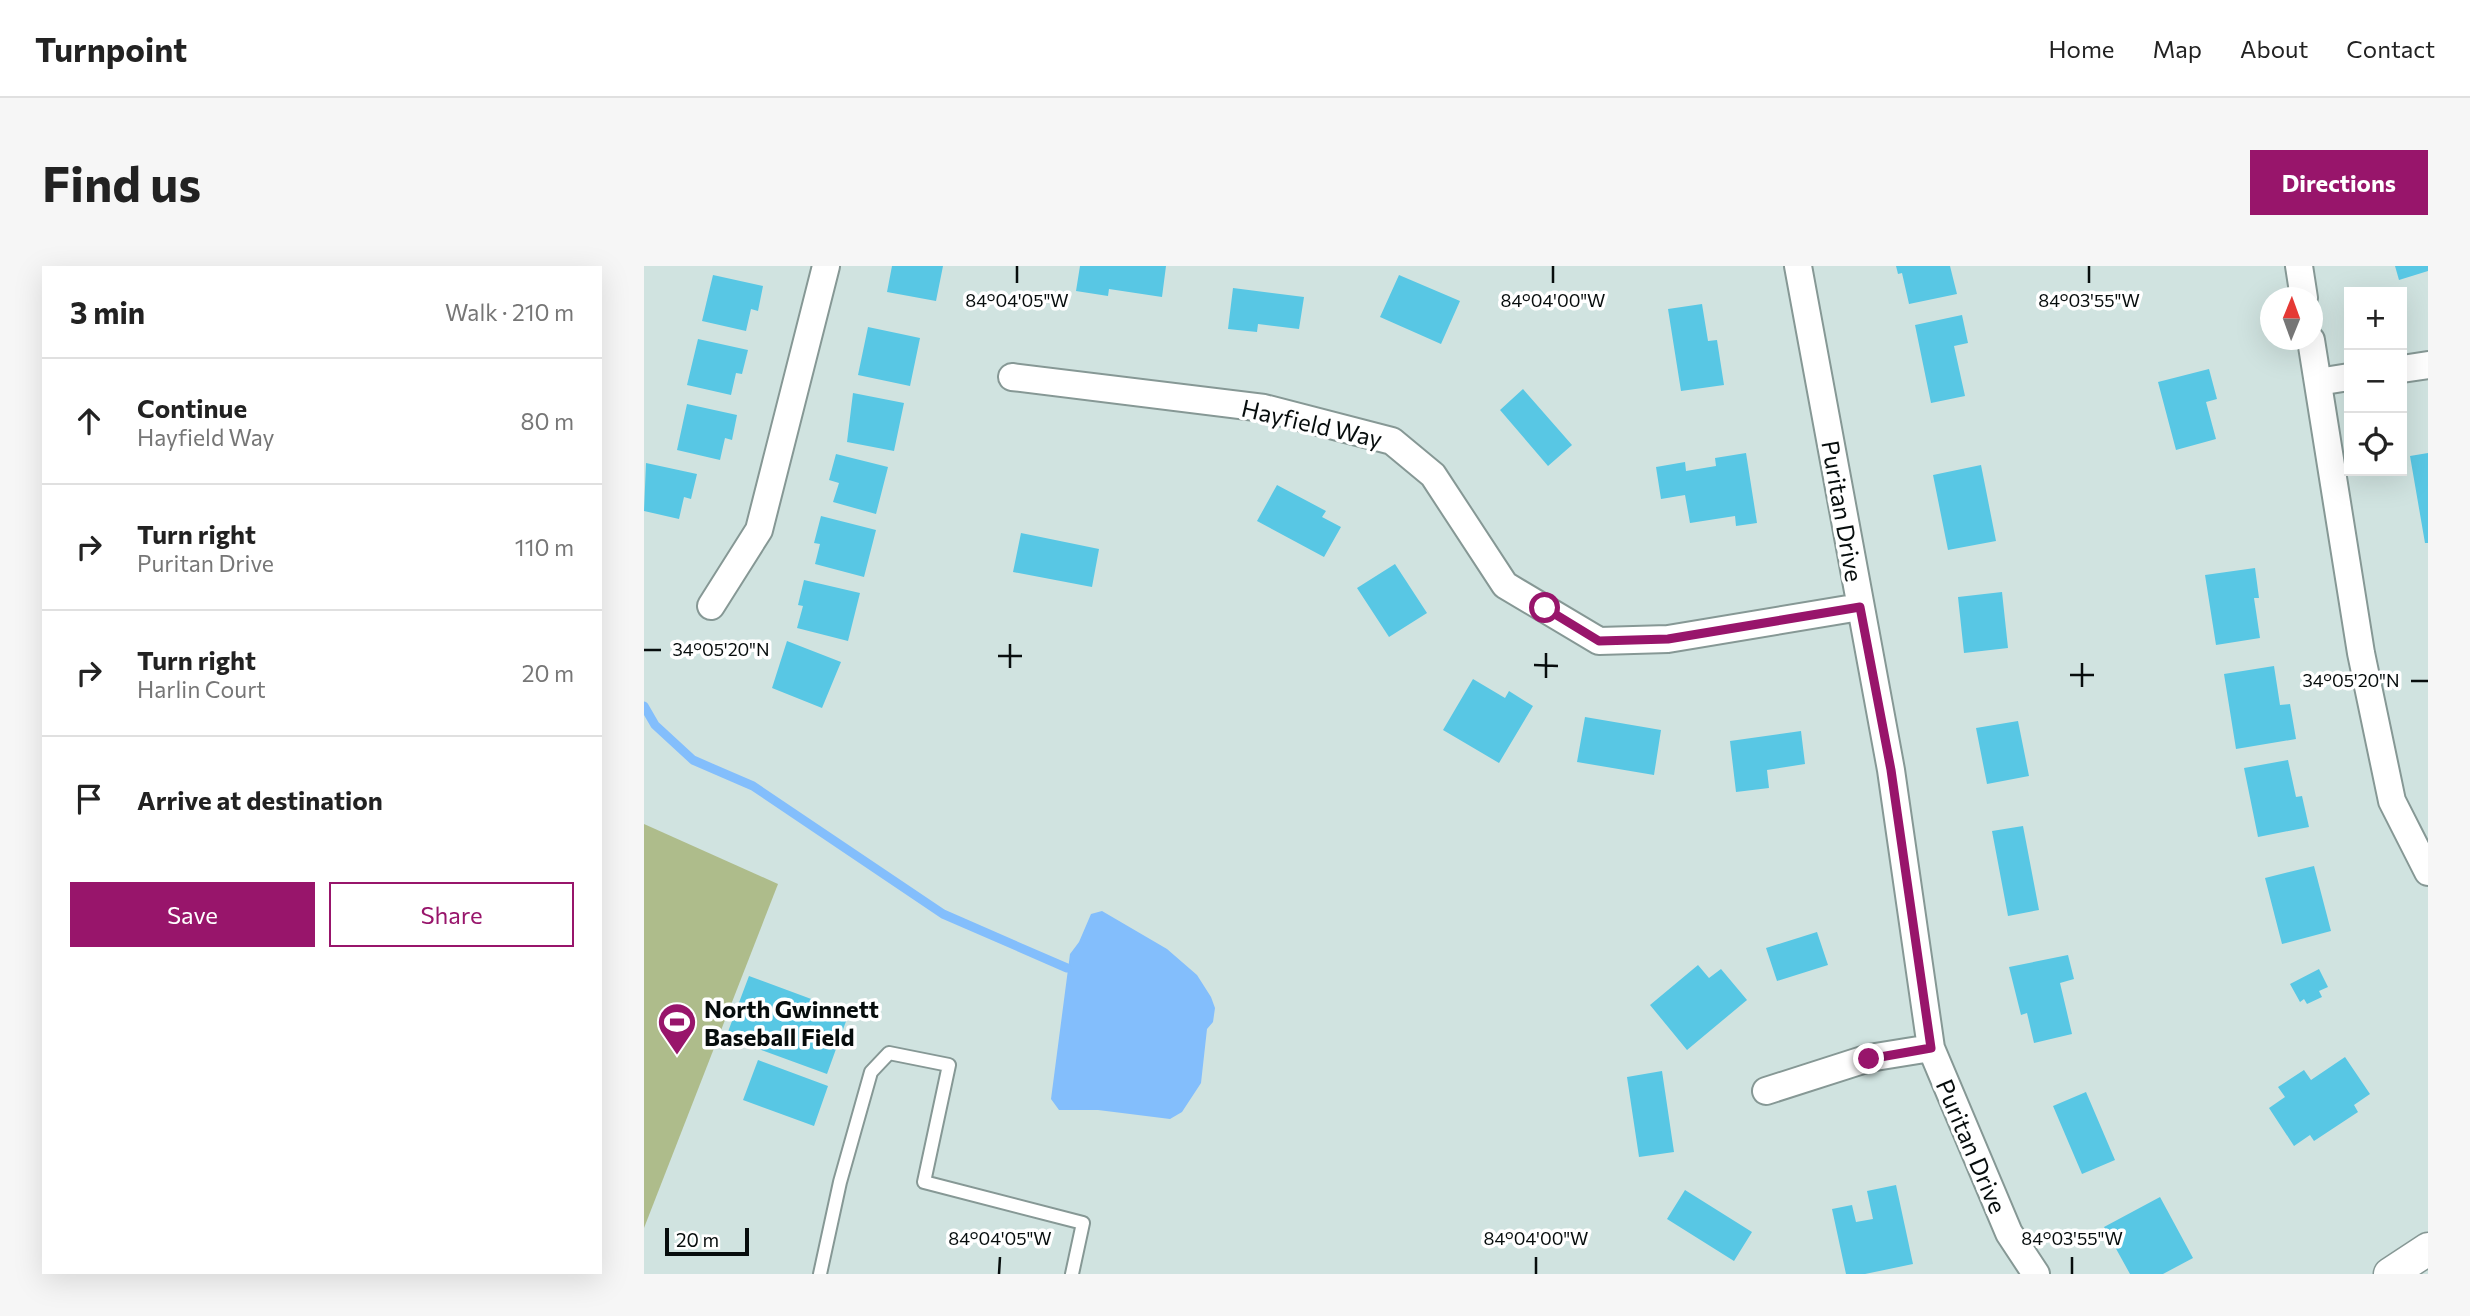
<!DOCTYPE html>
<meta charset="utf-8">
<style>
:root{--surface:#fff;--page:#f6f6f6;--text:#222;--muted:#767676;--line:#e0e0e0;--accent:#98156b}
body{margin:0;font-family:Commissioner,sans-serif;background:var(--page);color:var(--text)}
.controls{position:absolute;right:21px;top:21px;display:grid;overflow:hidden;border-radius:0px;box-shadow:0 7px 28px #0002}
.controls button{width:63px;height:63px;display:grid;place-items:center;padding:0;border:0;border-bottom:2px solid var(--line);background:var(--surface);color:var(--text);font:35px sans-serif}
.compass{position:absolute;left:1616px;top:21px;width:63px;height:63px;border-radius:50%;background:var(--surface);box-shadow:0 7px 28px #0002;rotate:1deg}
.scale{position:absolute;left:21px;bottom:18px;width:84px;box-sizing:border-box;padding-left:7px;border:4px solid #070d0d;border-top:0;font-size:19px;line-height:24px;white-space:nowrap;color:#070d0d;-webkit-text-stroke:5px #fff;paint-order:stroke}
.stop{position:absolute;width:21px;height:21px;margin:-16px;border:5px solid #98156b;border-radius:50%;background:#fff}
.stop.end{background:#98156b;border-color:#fff;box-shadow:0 2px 7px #0008}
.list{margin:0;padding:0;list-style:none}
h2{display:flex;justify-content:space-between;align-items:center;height:91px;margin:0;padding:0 28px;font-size:30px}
h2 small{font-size:23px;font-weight:400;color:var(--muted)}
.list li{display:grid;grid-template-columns:46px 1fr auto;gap:21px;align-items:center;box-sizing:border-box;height:126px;padding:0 28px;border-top:2px solid var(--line)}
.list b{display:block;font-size:26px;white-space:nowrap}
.list p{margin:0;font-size:23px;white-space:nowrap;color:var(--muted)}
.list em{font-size:23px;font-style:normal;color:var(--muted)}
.actions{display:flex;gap:14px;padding:21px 28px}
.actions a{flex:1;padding:16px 0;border:2px solid var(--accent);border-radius:0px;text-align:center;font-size:24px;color:var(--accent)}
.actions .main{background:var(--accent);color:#fff}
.icon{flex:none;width:38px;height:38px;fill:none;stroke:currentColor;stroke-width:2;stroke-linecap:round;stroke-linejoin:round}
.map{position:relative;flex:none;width:1784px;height:1008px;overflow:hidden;border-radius:0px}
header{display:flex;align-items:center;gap:42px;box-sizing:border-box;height:98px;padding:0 35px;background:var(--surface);border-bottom:2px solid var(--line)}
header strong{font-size:33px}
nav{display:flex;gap:38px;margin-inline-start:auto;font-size:24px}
.intro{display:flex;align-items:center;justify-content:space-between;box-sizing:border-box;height:168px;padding:0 42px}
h1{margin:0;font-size:49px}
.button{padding:18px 32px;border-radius:0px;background:var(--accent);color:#fff;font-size:24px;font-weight:700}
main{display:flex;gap:42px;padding:0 42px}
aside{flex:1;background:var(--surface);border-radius:0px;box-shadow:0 7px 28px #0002}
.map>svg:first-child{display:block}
.green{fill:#aebc8b}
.water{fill:#83befc}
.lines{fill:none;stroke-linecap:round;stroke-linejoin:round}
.stream{stroke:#83befc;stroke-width:9}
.building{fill:#58c7e4}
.service-casing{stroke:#869895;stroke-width:16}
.minor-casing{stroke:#869895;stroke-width:30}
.tertiary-casing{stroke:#869895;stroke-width:35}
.service{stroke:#fff;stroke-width:12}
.minor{stroke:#fff;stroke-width:26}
.tertiary{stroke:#fff;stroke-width:32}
.route{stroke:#98156b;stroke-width:9}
.ticks{fill:none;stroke:#070d0d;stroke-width:2.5}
.labels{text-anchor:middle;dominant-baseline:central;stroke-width:7;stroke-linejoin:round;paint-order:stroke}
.street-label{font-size:24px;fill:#070d0d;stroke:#fff}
.poi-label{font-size:24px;font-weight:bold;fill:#070d0d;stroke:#fff;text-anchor:start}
.ticks-label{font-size:18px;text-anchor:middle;fill:#070d0d;stroke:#fff;stroke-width:7;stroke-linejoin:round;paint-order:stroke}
</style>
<header>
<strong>Turnpoint</strong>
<nav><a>Home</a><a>Map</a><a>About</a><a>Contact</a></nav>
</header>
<div class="intro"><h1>Find us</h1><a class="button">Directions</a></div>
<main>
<aside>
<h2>3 min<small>Walk · 210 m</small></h2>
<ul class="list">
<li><svg class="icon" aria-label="ahead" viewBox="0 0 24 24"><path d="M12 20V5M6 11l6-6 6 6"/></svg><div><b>Continue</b><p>Hayfield Way</p></div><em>80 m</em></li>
<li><svg class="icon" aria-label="right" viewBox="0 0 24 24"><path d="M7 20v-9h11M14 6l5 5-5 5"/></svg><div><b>Turn right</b><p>Puritan Drive</p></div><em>110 m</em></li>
<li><svg class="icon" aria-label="right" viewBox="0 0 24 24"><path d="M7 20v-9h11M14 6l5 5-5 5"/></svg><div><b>Turn right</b><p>Harlin Court</p></div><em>20 m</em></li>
<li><svg class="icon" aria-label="arrive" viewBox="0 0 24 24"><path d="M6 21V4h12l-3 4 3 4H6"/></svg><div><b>Arrive at destination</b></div></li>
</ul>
<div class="actions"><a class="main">Save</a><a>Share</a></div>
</aside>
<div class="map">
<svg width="1784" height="1008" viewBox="0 0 1784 1008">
<rect width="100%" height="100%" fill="#d0e3e0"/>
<path class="green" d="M0,558L134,618L0,962Z"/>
<path class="water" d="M458,645L523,683L553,709L567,731L571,742L569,756L563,763L557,817L538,846L526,853L454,844H415L407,833L426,688L435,676L447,648Z"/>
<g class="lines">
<path class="stream" d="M0,440L11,459L49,494L109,520L299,648L423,702"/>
</g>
<path class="building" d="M248,0H299L292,35L243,26Z
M436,0H522L518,31L465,23L464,30L432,25Z
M1252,0H1306L1313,28L1265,38L1258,7L1254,8Z
M1751,0H1784V5L1755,14Z
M69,9L119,20L114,45L107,43L102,65L58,55Z
M755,9L816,35L797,78L736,51Z
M589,22L660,31L655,63L614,58L613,66L584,63Z
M1058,38L1064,75L1073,74L1080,119L1037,125L1024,43Z
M1318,49L1324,77L1310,80L1321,130L1287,137L1271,59Z
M224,61L276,72L266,120L214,109Z
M54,73L104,84L98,108L92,107L87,129L43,119Z
M1565,103L1573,133L1562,136L1572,173L1532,184L1514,116Z
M879,123L928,179L904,200L856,144Z
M209,127L260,137L250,185L203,176Z
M43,138L93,149L88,174L81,172L76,194L33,184Z
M1102,187L1113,257L1092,260L1091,250L1046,257L1041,229L1017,233L1012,201L1041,196L1042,205L1072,200L1071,192Z
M1784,187V277H1781L1766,190Z
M192,188L244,201L232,248L189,236L195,217L185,214Z
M2,197L53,208L47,233L40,231L35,253L0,245Z
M1337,199L1352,275L1304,284L1289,209Z
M633,219L682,245L678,251L697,261L680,291L613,255Z
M177,250L232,264L220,311L171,298L176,278L170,277Z
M377,267L455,283L448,321L369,306Z
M751,298L783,347L745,371L713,322Z
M1611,302L1615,332H1610L1616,372L1572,379L1561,309Z
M160,314L216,327L204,375L153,362L159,340L154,339Z
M1358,326L1364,382L1320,387L1314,331Z
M143,375L197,396L178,442L128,422Z
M1630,400L1636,439L1646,438L1652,473L1592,483L1580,408Z
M829,413L861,432L865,425L889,440L855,497L799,464Z
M941,451L1017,464L1010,509L933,496Z
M1374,455L1385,510L1343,518L1332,462Z
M1157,465L1161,498L1123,504L1125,522L1092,526L1086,475Z
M1644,494L1652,531L1658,530L1665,561L1614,571L1600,502Z
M1379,560L1395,644L1364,650L1348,565Z
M1670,600L1687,665L1638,678L1621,612Z
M1173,666L1184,699L1133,715L1122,682Z
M1424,689L1430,713L1416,717L1428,768L1390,777L1383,747L1377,749L1365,701Z
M1054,699L1065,712L1077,703L1103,734L1043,784L1006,739Z
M1675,703L1684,721L1675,725L1678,731L1663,738L1660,733L1656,736L1646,718Z
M105,710L205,747L183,808L82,771Z
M1701,791L1726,828L1710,839L1714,846L1670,875L1666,869L1650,880L1625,842L1641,831L1634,821L1660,804L1667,814Z
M114,794L184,820L170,860L99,834Z
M1018,805L1030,886L995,891L983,811Z
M1442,826L1471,894L1438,908L1409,840Z
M1252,919L1269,998L1221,1008H1202L1188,943L1208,939L1212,956L1229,953L1223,925Z
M1041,924L1108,966L1090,995L1023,953Z
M1516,931L1549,992L1519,1008H1486L1460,961Z"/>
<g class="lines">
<g class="service-casing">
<path id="service" d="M176,1008L196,916L227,806L245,787L305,799L280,916L439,957L428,1008"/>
</g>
<g class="minor-casing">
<path id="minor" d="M1154,0L1247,504L1287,782L1365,967L1392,1008
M1655,0L1660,32
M1667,74L1717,387L1748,535L1784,606
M1758,103L1784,99
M368,111L620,142L748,175L789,209L861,319L955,375L1024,373L1216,341
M1674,116L1705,111
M67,340L115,264L182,0
M1122,825L1225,792L1287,782"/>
</g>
<g class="tertiary-casing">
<path id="tertiary" d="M1746,1008L1784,983"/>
</g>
<use href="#service" class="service"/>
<use href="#minor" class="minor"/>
<use href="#tertiary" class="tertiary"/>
</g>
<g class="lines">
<path class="route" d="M901,342L955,375L1024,373L1216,341L1247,504L1287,782L1225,793"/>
</g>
<path class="ticks" d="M373,17V0M909,17V0M1445,17V0M0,384H17M354,390H378M890,399L914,400M366,402V378M1426,409H1450M902,412V387M1767,415H1784M1438,421V397M355,1008L356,991M892,1008V991M1428,1008V991"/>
<defs>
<g id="stadium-pin" transform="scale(2.0125)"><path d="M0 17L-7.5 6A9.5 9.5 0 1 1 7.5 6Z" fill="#98156b" stroke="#fff"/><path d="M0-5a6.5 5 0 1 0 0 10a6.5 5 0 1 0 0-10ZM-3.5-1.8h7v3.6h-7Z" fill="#fff"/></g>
</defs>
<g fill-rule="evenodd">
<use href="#stadium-pin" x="33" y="756"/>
</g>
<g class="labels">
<g class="street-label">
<text transform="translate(668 157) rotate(13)">Hayfield Way</text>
<text transform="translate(1199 245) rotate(80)">Puritan Drive</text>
<text transform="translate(1328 880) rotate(67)">Puritan Drive</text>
</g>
<g class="poi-label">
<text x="60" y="742">North Gwinnett<tspan x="60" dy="28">Baseball Field</tspan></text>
</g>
</g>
<g class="ticks-label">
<text x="373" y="41">84°04'05"W</text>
<text x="909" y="41">84°04'00"W</text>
<text x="1445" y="41">84°03'55"W</text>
<text x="77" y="390">34°05'20"N</text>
<text x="1707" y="421">34°05'20"N</text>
<text x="356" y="979">84°04'05"W</text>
<text x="892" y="979">84°04'00"W</text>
<text x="1428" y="979">84°03'55"W</text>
</g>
</svg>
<div class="controls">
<button>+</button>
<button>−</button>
<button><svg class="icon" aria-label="locate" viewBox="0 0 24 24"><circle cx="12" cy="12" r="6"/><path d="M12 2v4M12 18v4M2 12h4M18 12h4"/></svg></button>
</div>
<svg class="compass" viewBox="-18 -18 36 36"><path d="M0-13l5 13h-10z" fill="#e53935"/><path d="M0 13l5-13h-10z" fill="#767676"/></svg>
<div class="scale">20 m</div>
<div class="stop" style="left:901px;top:342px"></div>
<div class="stop end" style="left:1225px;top:793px"></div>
</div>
</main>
